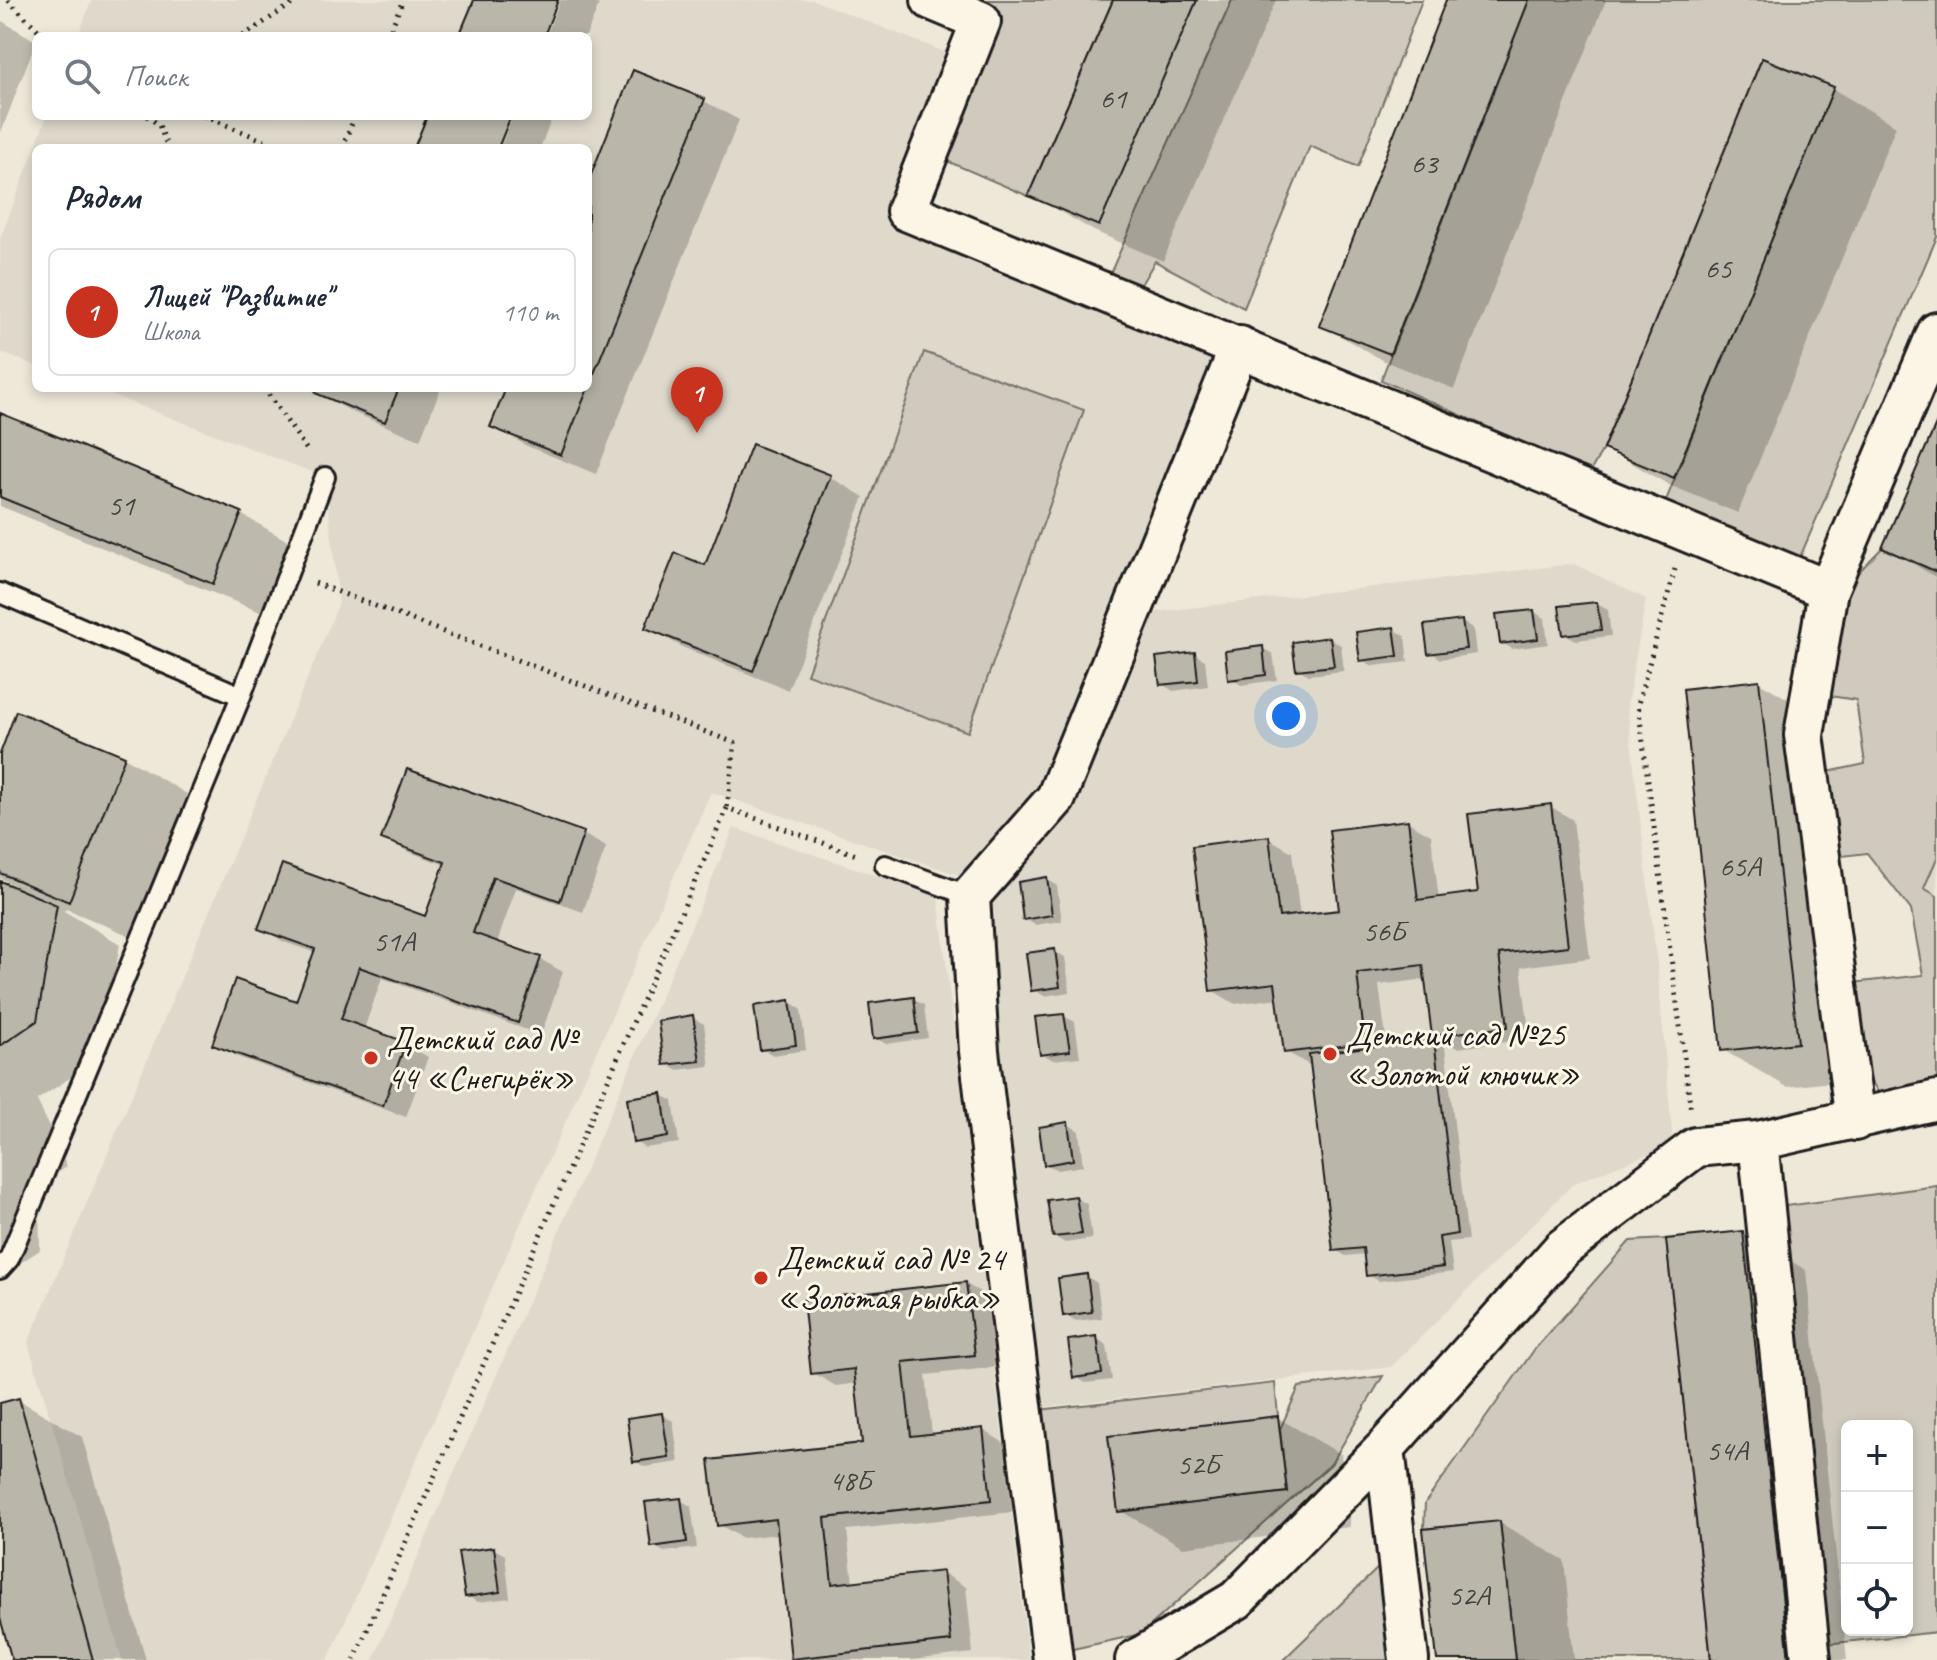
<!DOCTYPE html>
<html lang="ru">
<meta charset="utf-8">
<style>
:root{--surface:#fff;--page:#f6f6f7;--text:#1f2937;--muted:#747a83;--line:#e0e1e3;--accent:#c8321e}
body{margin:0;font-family:Caveat,sans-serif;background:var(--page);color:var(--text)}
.controls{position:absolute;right:24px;bottom:24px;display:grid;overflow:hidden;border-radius:12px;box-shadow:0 4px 12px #0003}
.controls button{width:72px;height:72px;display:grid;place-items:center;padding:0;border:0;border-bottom:2px solid var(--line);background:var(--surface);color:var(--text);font:40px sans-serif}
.you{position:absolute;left:1286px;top:716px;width:28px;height:28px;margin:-20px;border:6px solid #fff;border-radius:50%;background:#1a73e8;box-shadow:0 0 0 12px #1a73e833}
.badge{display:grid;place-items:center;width:52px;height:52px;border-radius:50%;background:var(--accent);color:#fff;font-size:26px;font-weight:700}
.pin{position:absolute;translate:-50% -66px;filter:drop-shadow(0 2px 4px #0008)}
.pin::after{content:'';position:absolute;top:42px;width:28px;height:24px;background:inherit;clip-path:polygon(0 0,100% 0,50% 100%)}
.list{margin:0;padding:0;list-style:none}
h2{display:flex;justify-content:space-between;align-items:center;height:104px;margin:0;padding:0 32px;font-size:34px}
h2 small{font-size:26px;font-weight:400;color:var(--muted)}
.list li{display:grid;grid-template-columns:52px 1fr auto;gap:24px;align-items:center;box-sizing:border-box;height:128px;margin:0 16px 16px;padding:0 16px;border:2px solid var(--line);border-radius:12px}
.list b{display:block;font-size:30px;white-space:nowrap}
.list p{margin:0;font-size:26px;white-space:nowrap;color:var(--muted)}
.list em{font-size:26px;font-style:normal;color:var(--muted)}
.icon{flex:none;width:44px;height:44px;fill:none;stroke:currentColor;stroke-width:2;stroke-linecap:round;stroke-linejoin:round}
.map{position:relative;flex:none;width:1937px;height:1660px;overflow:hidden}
.search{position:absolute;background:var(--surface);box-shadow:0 4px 12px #0003;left:32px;top:32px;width:560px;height:88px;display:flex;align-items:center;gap:20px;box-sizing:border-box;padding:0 28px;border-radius:12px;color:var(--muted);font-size:30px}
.panel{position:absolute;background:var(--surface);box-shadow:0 4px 12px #0003;left:32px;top:144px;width:560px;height:248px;border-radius:12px}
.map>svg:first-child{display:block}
.built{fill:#ded9cb}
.green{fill:#cfcabd;stroke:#76736c;stroke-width:2;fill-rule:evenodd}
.shadow{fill:#0003}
.building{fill:#bab6aa;stroke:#1c1c1c;stroke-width:2}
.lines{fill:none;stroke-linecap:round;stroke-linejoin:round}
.service-casing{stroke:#1c1c1c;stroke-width:24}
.minor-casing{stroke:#1c1c1c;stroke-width:44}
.path{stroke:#1c1c1c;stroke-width:5;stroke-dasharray:2 6;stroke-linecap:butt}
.service{stroke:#fcf5e5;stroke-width:18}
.minor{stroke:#fcf5e5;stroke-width:38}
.poi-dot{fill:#c8321e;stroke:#fcf5e5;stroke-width:3}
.labels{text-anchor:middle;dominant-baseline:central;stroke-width:6;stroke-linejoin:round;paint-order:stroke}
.number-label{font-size:30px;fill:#444240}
.poi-label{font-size:34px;fill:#1c1c1c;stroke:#fcf5e5;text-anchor:start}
</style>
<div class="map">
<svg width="1937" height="1660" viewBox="0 0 1937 1660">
<rect width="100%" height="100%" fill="#eee8d9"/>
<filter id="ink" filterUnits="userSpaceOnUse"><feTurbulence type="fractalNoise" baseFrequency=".0125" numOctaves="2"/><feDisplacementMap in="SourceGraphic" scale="16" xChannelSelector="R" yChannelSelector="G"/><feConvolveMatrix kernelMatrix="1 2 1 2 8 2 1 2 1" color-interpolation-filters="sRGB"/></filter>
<g filter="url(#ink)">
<path class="built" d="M92,0H813L952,55L890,214L1218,351L1040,783L965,877L711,792L328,1660H122L28,1343L339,603L325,477L94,388H588V148H36V366L0,352V239L47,116H588V36H78Z
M1574,564L1646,599L1627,706L1657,964L1673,1144L1574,1183L1391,1367L1034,1408L979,901L1146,613Z
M734,828L938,896L1029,1660H373Z
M1937,858V896L1924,889Z"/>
<path class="green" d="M959,0H1113L1028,196L940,158L995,16Z
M1232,0H1422L1358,167L1310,146L1244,308L1155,261L1134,296L1105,285Z
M1529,0H1937V237L1798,562L1665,503L1833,87L1762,58L1603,449L1590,472L1381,380Z
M924,352L1084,410L968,732L807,674Z
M1882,548L1937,572V858L1924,888L1937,896V1091L1886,1104L1853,1053L1844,984L1923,975L1911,910L1867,853L1834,857L1818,774L1865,764L1856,700L1823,695L1839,592Z
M1937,1186V1632L1826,1644L1778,1207ZM1847,1426H1907V1630H1847Z
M1666,1239L1711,1660H1515L1500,1522L1424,1529L1425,1503L1534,1350L1630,1241Z
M1383,1376L1331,1464L1141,1634L1064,1651L1039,1410L1275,1383L1278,1416L1109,1436L1118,1512L1287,1492L1280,1429L1299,1387Z
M1382,1564L1390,1660H1283Z"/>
<path class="shadow" d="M560,0H590L599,5L586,36H546Z
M1115,0H1276L1163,261L1094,231L1031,195Z
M1448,0H1606L1454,389L1384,361L1321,325Z
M0,20L36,41L0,135Z
M1833,89L1896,126L1738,513L1669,485L1606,448Z
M704,101L739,120L596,474L527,446L492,426L508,388H588V188Z
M513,116H553L540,148H500Z
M319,388H441L420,440L352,412L317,392Z
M0,416L241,514L305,551L277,619L0,506Z
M1937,427V578L1885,547Z
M830,477L864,497L788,690L682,647L647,627L706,567Z
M1597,604L1608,610L1611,636L1576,640L1565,634Z
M1534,612L1545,618L1548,644L1513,649L1502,643Z
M1462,622L1473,628L1476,654L1441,659L1430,652Z
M1394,629L1405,636L1408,662L1373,666L1362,660Z
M1330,639L1341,645L1344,671L1309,675L1298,669Z
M1262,648L1273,654L1277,680L1241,685L1230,678Z
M1194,654L1205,660L1208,686L1173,691L1162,684Z
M1759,682L1822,719L1861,1079L1787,1087L1723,1050Z
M124,757L187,794L133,937L66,909L64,911L120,944L101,1057L37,1100L67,1166L39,1187L40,1250L0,1276V883L14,889L15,886L0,878V760Z
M1550,806L1573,820L1590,958L1521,967L1530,1039L1457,1048L1434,1035L1427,979L1379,985L1387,1046L1434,1041L1445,1047L1468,1240L1449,1242L1453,1272L1379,1281L1368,1275L1365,1254L1346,1256L1335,1250L1312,1064L1309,1065L1285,1051L1279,998L1235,1004L1212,990L1268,838L1292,852L1300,917L1341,912L1408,822L1431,835L1439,899L1480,894Z
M583,834L606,847L583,912L516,888L497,943L540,959L563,972L541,1035L382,978L364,1029L405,1044L428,1057L406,1117L238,1057L215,1044L298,1004L316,953L284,942L261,928L426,918L445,865L407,851L384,838Z
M1046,879L1057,886L1062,921L1035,925L1025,919Z
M1054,951L1065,957L1070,992L1044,996L1033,989Z
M913,999L924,1005L928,1038L886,1044L875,1038Z
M790,1002L801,1009L806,1050L773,1055L762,1049Z
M1064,1016L1075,1022L1080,1057L1053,1060L1042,1054Z
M693,1018L704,1024L710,1066L677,1070L666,1064Z
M662,1095L673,1101L679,1143L645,1148L634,1141Z
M1068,1124L1079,1131L1083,1166L1057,1170L1046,1164Z
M1076,1198L1087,1204L1092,1239L1065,1243L1054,1236Z
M1742,1233L1806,1270L1847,1660H1713Z
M1086,1276L1097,1283L1102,1318L1076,1321L1065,1315Z
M966,1284L989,1297L997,1367L926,1375L932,1436L983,1430L1006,1444L1013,1512L847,1530L853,1583L943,1573L966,1587L973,1653L912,1660H798L793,1657L779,1534L742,1538L718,1524L864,1445L858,1383L836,1386L813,1373Z
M1096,1338L1107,1345L1112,1380L1086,1383L1075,1377Z
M19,1400L82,1437L146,1660H14L0,1610V1405Z
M662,1415L673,1421L679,1462L645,1467L634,1461Z
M1278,1418L1341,1454L1350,1527L1183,1547L1119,1510Z
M680,1500L691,1506L697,1548L664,1552L653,1546Z
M1500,1523L1564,1560L1574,1660H1439Z
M494,1549L505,1555L510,1598L478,1602L467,1596Z"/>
<path class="building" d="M474,0H558L544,36H459Z
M1113,0H1197L1099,226L1028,196Z
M1446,0H1529L1390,354L1319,326Z
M1762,58L1834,87L1674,478L1603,449Z
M633,70L705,99L561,455L490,427L506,388H588V182Z
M427,116H511L498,148H414Z
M317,388H399L385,422L315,393Z
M0,413L242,512L213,584L0,497Z
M1937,422V572L1882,548Z
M752,444L831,475L753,671L645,628L675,553L705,565Z
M1597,602L1601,630L1563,635L1559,606Z
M1534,610L1538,639L1500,644L1496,614Z
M1462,620L1466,649L1428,654L1424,625Z
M1394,627L1398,656L1360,661L1356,632Z
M1330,637L1334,666L1296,670L1292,642Z
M1263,646L1266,675L1228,680L1225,651Z
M1195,652L1198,681L1160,685L1156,657Z
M1759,680L1798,1043L1721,1051L1683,689Z
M16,711L125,756L69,902L0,873V754Z
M407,769L584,832L560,901L493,877L473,933L541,957L518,1023L359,967L341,1019L406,1042L383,1106L212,1045L235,979L296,1001L315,949L258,929L282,864L425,916L445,862L381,839Z
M1551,804L1568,946L1499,954L1508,1027L1432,1036L1423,965L1357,973L1365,1043L1284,1053L1275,983L1210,991L1192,846L1269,836L1279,917L1339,910L1329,830L1408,820L1418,900L1478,892L1468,814Z
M1047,877L1052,915L1023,920L1018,882Z
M0,881L57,905L37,1021L0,1046Z
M1055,949L1060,987L1031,991L1026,953Z
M914,997L918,1033L873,1039L869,1003Z
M790,1000L796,1045L760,1050L754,1006Z
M1064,1014L1070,1051L1040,1055L1035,1017Z
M693,1015L700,1061L664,1065L658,1021Z
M1434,1039L1457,1234L1439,1237L1443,1267L1366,1276L1363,1248L1333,1251L1309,1054Z
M662,1093L668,1137L633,1143L627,1098Z
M1068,1122L1073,1160L1044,1165L1039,1127Z
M1076,1196L1082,1234L1053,1237L1047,1200Z
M1743,1231L1789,1660H1711L1666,1239Z
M1087,1274L1092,1312L1063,1316L1058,1278Z
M966,1282L975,1355L903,1362L911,1436L983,1428L991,1500L825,1518L832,1584L943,1571L951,1641L791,1659L776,1519L717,1526L709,1460L862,1443L854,1369L811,1374L803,1300Z
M1097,1336L1102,1374L1073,1378L1068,1340Z
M19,1398L93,1660H12L0,1618V1403Z
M662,1413L669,1457L633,1462L627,1418Z
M1278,1416L1287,1492L1118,1512L1108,1436Z
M681,1498L687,1542L651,1547L645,1502Z
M1500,1521L1515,1660H1437L1423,1529Z
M494,1547L500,1592L465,1597L458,1552Z"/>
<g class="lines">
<g class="service-casing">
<path id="service" d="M0,593L241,696
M885,865L970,896
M0,1269L9,1259L241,696L325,477"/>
</g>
<g class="minor-casing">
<path id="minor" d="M931,0L981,21L906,211L1828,590
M1855,1121L1804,735L1828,590L1937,332
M1758,1141L1811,1660
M1385,1448L1409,1660
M1053,1660L979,1051L970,896L1056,798L1240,346
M1135,1660L1236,1600L1385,1448L1563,1248L1696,1147L1758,1141L1937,1100"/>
</g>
<path class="path" d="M8,0L44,36
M243,36L298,0
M388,36L403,0
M147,116L159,125L168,148
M204,116L282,148
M342,148L355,116
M264,388L309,453
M1675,569L1638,704L1691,1111
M315,583L735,743L727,808
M354,1660L727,808L859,856"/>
<use href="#service" class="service"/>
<use href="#minor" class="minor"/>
</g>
</g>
<g class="poi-dot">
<circle cx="1330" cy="1054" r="8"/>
<circle cx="371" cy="1058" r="8"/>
<circle cx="761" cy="1278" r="8"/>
</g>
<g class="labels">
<g class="number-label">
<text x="1113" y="98">61</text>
<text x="1424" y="163">63</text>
<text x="1718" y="268">65</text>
<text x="121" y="505">51</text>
<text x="1740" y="866">65А</text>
<text x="1384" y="931">56Б</text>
<text x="394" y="941">51А</text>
<text x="1727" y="1450">54А</text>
<text x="1198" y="1464">52Б</text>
<text x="850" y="1480">48Б</text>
<text x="1469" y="1595">52А</text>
</g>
<g class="poi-label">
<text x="1346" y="1034">Детский сад №25<tspan x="1346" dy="39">«Золотой ключик»</tspan></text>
<text x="387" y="1038">Детский сад №<tspan x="387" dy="39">44 «Снегирёк»</tspan></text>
<text x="777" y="1258">Детский сад № 24<tspan x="777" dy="39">«Золотая рыбка»</tspan></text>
</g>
</g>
</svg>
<div class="controls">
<button>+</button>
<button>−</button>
<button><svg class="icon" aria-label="locate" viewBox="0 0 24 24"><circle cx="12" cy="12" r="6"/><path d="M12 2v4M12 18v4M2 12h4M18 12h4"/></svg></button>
</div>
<div class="you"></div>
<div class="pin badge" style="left:697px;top:433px">1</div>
<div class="search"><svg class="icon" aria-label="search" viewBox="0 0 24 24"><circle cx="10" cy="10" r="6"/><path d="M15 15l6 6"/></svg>Поиск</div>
<section class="panel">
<h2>Рядом<small></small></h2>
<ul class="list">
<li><span class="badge">1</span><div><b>Лицей &quot;Развитие&quot;</b><p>Школа</p></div><em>110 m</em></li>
</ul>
</section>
</div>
